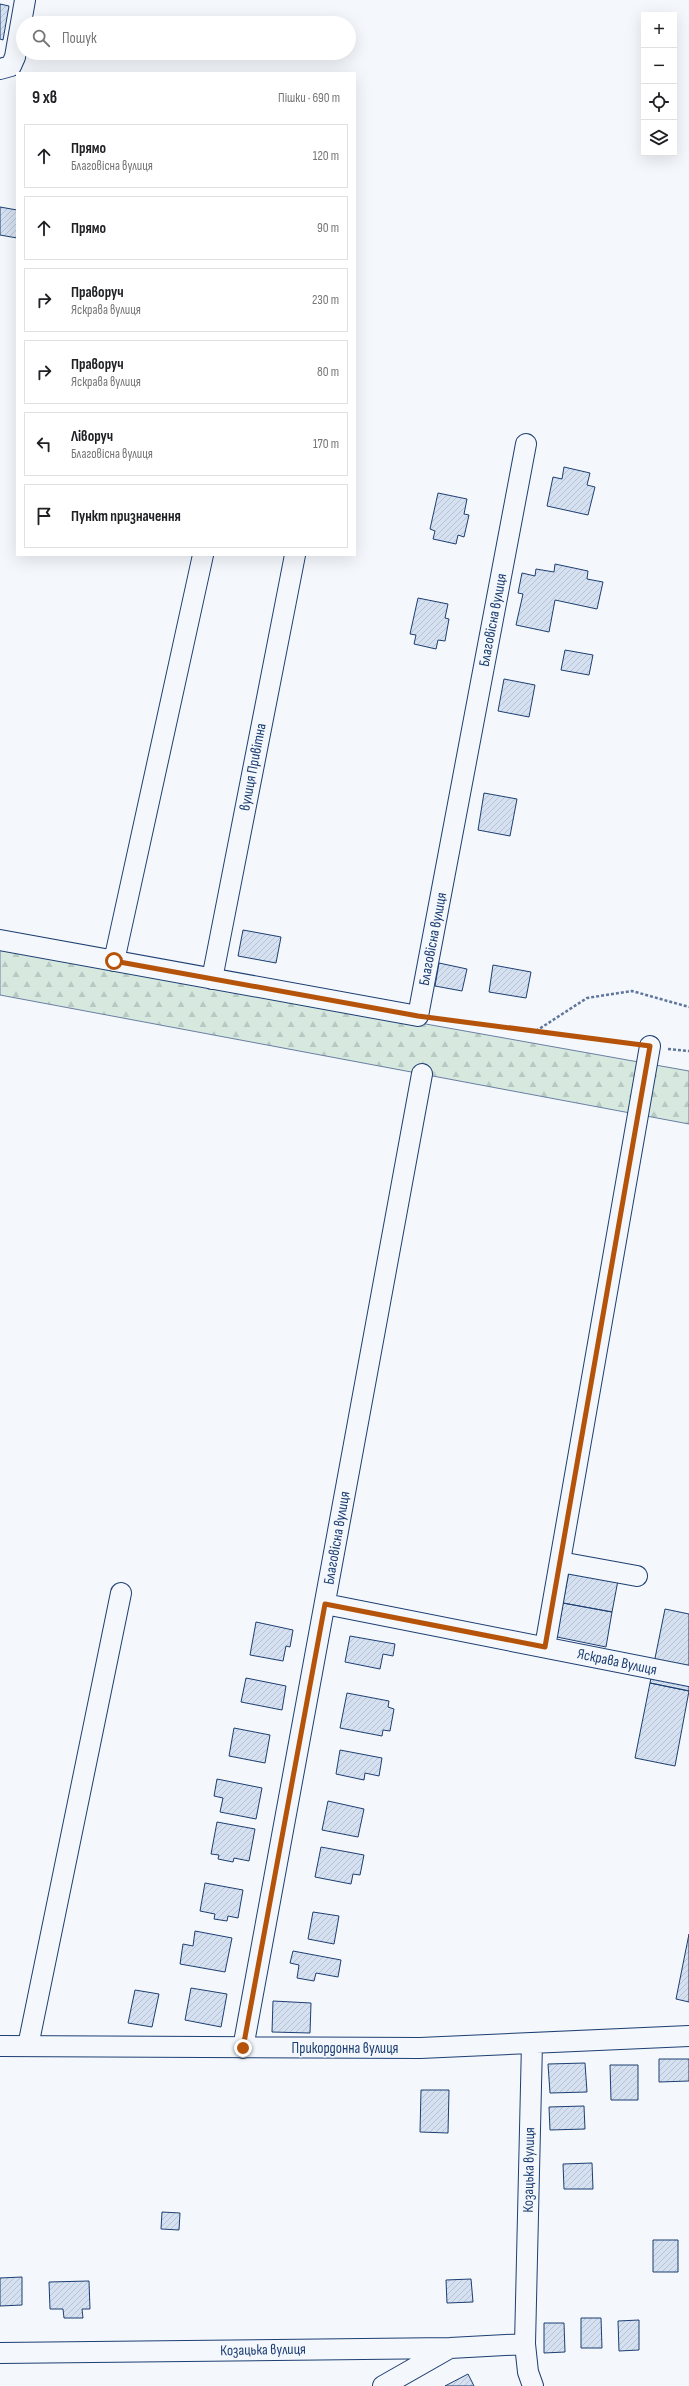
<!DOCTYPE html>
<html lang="uk">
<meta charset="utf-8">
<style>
:root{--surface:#fff;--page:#f2f2f2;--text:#202124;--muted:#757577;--line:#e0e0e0}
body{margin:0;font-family:"Sofia Sans Condensed",sans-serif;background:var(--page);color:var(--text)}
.controls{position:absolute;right:12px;top:12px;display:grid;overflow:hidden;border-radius:0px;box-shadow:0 4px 16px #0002}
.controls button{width:36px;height:36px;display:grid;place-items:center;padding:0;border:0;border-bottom:1px solid var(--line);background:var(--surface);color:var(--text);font:20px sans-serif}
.stop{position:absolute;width:12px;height:12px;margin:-9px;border:3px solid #b45309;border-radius:50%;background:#fff}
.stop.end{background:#b45309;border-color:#fff;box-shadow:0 1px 4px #0008}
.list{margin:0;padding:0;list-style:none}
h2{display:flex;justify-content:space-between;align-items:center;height:52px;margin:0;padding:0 16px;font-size:17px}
h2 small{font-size:13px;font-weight:400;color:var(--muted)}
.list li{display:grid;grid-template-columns:26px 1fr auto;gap:12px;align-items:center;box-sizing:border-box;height:64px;margin:0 8px 8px;padding:0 8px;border:1px solid var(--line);border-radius:0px}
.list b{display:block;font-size:15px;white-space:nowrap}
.list p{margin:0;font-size:13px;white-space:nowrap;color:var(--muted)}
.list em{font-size:13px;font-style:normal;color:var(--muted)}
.icon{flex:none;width:22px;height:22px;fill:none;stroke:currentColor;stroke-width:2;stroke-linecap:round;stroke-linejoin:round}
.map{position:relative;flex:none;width:689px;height:2386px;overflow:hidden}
.search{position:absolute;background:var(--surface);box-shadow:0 4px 16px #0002;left:16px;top:16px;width:340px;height:44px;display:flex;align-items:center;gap:10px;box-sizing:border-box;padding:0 14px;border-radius:22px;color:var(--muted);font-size:15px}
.panel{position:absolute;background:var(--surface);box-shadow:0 4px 16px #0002;left:16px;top:72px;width:340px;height:484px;border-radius:0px}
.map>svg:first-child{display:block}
.forest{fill:url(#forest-firs);stroke:#687fa3}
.building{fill:url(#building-hatch);stroke:#1d3f73}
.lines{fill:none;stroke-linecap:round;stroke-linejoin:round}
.minor-casing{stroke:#1d3f73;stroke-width:22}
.path{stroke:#5e769c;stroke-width:2.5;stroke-dasharray:3 2;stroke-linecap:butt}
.minor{stroke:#f4f7fb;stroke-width:20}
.route{stroke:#b45309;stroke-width:5}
.labels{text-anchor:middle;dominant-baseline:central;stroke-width:3;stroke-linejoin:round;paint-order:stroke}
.street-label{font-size:15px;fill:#1d3f73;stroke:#f4f7fb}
</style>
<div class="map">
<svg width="689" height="2386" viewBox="0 0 689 2386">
<defs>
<pattern id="forest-firs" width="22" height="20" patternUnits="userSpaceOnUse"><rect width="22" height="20" fill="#d7e8df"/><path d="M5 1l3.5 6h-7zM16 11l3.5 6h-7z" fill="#b8c8c3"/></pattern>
<pattern id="building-hatch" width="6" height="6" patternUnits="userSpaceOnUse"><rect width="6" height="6" fill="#d5e0f0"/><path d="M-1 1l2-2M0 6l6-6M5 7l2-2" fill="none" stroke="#b6c1d1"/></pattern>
</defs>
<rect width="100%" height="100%" fill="#f4f7fb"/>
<path class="forest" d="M0,948L689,1071V1124L0,995Z"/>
<path class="building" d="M0,4L9,6L3,40L0,39Z
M0,207L17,210V238L0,235Z
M564,467L590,473L587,485L595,487L588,515L547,506L553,477L562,479Z
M438,493L467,499L464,514L469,515L464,537L458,535L456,544L433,539L435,531L430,529Z
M555,564L588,571L587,579L603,582L597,609L555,600L549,632L516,625L523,594L518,593L522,573L535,576L536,569L554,572Z
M418,598L448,604L445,618L449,619L445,641L438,640L436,649L414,644L416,635L410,634Z
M565,650L593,655L589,675L561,670Z
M504,679L535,685L529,717L498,711Z
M484,793L517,799L510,836L478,830Z
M243,930L281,937L276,963L238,956Z
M439,963L467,969L462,991L435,986Z
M493,965L531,972L526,998L489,992Z
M570,1566L619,1575L612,1612L563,1603Z
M563,1603L612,1612L606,1647L557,1637Z
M665,1609L689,1614V1691L650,1683Z
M256,1622L293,1630L290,1647L286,1646L283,1661L250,1655Z
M350,1636L395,1644L393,1656L383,1654L380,1669L345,1662Z
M246,1678L286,1686L282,1710L241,1702Z
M650,1683L689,1691L675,1766L635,1758Z
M347,1693L389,1701L388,1707L394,1709L390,1731L383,1730L382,1736L340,1728Z
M234,1728L270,1735L265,1763L229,1756Z
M340,1750L382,1758L379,1776L365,1773L364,1780L336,1774Z
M217,1779L262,1788L256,1819L220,1812L223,1798L214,1796Z
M328,1801L364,1809L358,1837L322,1830Z
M217,1822L255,1829L249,1861L234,1858L233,1862L218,1859L219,1855L211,1854Z
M321,1847L364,1855L360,1875L353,1874L351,1884L315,1877Z
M205,1883L243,1890L238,1918L228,1916L227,1921L214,1919L215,1914L200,1911Z
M313,1912L339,1916L334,1944L308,1939Z
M195,1931L232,1938L225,1972L180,1964L183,1944L193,1946Z
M689,1934V2002L676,1999Z
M293,1951L341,1960L338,1977L316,1973L314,1981L297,1978L299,1965L290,1963Z
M191,1988L227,1994L221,2027L185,2020Z
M135,1990L159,1994L152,2027L128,2023Z
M273,2001L311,2003L310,2033L272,2032Z
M659,2059H689V2081L659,2082Z
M585,2063L587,2092L550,2093L548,2064Z
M610,2065H638V2100H611Z
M421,2090H449L448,2133L420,2132Z
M584,2106L585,2129L550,2130L549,2107Z
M592,2163L593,2189H564L563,2164Z
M162,2212L180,2213L179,2230L161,2229Z
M653,2240H678V2272H653Z
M22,2277V2305L0,2306V2278Z
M471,2279L473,2302L447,2303L446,2280Z
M89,2281L90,2309H82L83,2318H64L63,2309H50L49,2282Z
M581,2318H601L602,2348H581Z
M639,2320V2350L619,2351L618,2321Z
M544,2323H564L565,2352L544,2353Z
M468,2374L474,2386H445Z"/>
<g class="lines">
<g class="minor-casing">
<path id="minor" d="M0,69L11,66L15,57L25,0
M0,940L418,1016L526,444
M114,961L203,555
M212,979L295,555
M560,1562L637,1576
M325,1604L689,1676
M545,1647L650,1046
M532,2043L525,2344L528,2372L533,2386
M0,2046L420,2048L689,2036
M28,2046L121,1593
M243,2048L422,1074
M0,2353L450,2348L525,2344
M383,2386L448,2349"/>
</g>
<path class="path" d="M436,1018L631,1044
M536,1031L587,998L632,991L689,1007
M668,1049L689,1051"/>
<use href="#minor" class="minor"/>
</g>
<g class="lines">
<path class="route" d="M114,961L418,1016L650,1046L545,1647L325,1604L243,2048"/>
</g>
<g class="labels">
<g class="street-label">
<text transform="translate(493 620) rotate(-79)">Благовісна вулиця</text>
<text transform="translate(253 767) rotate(-79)">вулиця Привітна</text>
<text transform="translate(433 939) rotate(-79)">Благовісна вулиця</text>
<text transform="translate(337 1538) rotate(-80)">Благовісна вулиця</text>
<text transform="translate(617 1662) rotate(12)">Яскрава Вулиця</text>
<text x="345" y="2048">Прикордонна вулиця</text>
<text transform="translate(529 2170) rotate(-89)">Козацька вулиця</text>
<text transform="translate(263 2350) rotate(-1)">Козацька вулиця</text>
</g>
</g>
</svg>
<div class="controls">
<button>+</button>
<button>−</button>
<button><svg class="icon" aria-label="locate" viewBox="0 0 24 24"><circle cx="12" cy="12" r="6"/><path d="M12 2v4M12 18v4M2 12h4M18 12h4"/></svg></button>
<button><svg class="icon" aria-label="layers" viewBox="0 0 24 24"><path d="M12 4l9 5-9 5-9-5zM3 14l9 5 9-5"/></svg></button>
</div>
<div class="stop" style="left:114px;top:961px"></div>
<div class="stop end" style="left:243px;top:2048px"></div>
<div class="search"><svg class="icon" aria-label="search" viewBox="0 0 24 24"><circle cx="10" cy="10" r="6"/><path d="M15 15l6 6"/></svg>Пошук</div>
<section class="panel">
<h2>9 хв<small>Пішки · 690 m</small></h2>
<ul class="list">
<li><svg class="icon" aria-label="ahead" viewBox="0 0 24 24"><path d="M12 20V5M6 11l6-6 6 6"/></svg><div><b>Прямо</b><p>Благовісна вулиця</p></div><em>120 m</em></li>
<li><svg class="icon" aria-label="ahead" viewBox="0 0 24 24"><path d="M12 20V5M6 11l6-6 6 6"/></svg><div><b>Прямо</b></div><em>90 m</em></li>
<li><svg class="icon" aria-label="right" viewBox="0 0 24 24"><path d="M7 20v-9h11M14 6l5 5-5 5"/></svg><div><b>Праворуч</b><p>Яскрава вулиця</p></div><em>230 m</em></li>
<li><svg class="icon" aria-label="right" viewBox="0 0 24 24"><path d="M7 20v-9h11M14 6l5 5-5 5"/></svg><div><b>Праворуч</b><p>Яскрава вулиця</p></div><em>80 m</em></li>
<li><svg class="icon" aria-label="left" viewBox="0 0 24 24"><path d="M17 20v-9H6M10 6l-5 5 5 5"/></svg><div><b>Ліворуч</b><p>Благовісна вулиця</p></div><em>170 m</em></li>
<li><svg class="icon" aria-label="arrive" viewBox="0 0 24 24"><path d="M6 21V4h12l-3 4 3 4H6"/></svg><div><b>Пункт призначення</b></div></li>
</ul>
</section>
</div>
